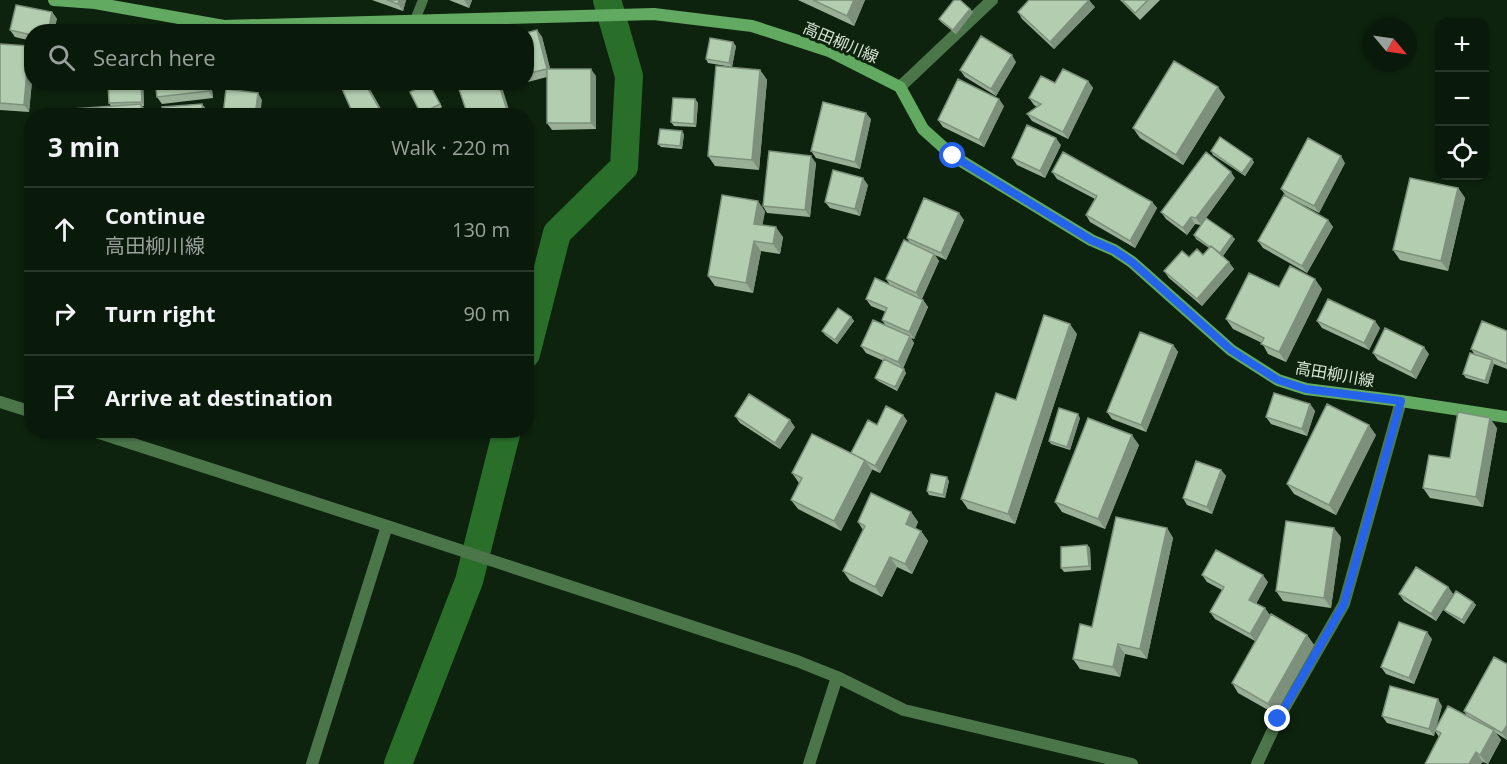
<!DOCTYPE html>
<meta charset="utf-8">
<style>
:root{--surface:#0a1a0a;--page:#182718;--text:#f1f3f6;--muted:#99a19c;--line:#2a382b}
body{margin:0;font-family:"Open Sans","Noto Sans JP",sans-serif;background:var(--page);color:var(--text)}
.controls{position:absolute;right:18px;top:18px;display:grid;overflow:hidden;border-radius:12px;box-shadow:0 2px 4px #0004}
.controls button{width:54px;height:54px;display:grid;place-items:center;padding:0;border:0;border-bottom:2px solid var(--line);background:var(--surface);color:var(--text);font:30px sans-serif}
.compass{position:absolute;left:1363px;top:18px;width:54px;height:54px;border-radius:50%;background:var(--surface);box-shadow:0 2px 4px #0004;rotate:119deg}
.stop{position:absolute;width:18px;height:18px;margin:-14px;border:4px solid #2563eb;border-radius:50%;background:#fff}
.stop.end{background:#2563eb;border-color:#fff;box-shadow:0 2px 6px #0008}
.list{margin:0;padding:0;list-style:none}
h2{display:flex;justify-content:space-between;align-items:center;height:78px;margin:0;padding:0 24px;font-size:26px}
h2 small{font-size:20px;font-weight:400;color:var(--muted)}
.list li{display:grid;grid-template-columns:39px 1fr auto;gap:18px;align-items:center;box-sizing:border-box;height:84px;padding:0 24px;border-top:2px solid var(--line)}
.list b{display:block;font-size:22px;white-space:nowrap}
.list p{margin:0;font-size:20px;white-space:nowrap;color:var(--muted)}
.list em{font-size:20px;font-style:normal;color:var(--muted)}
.icon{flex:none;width:33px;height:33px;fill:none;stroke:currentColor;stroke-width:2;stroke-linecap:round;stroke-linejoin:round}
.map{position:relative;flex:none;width:1507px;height:764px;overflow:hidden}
.search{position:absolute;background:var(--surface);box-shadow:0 2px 4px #0004;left:24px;top:24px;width:510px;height:66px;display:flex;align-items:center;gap:15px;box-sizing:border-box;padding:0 21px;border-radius:24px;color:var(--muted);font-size:22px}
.panel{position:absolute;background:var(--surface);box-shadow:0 2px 4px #0004;left:24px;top:108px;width:510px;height:330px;border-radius:24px}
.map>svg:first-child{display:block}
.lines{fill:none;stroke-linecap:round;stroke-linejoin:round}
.canal{stroke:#296f2a;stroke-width:28}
.service{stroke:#4b764a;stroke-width:10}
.minor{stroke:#4b764a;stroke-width:12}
.secondary{stroke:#62a961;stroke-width:12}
.wall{fill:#99b097}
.shaded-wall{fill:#7d907b}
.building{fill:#b2cdb0;stroke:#7d907b;stroke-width:1.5}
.route{stroke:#2563eb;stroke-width:8}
.labels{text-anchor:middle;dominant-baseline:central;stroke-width:6;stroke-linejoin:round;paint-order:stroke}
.street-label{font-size:16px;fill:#d8e6d7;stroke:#0d230d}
</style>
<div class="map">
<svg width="1507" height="764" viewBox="0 0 1507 764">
<rect width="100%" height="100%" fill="#0d230d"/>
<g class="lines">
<path class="canal" d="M526,354L557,233L624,167L629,76L607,0
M398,764L469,581L507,430"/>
<path class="service" d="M415,20L423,0"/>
<path class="minor" d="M900,87L992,0
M0,402L32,412
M90,430L387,526L797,661L837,677L904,710L1132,764
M312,764L387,526
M809,764L837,677
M1257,764L1278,719L1344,604L1401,401"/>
<path class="secondary" d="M54,0L95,3L224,26L654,14L752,26L829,51L900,87L923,129L953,156L1091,240L1114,250L1132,262L1231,350L1278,380L1306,389L1401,401L1507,417"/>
</g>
<path class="wall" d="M372,0H406L403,11Z
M449,0H472L469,8Z
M798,0H865L854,26Z
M1120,0H1160L1140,20Z
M1095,7L1054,49L1022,19L1018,12Z
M970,9L973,12L956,34L941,22L939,19Z
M52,12L57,19L32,32V41L15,37L10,30Z
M537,30L542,37L550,69L596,76V129L552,130L547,123V77L524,83V82H526V33Z
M0,44L29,46L32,50V81L29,112L0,110Z
M736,46L732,67L708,63L706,59Z
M1016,62L996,96L965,77L960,70Z
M760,70L767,80L759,170L715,166L708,156Z
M1088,81L1093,88L1068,139L1032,121L1027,114L1037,107L1034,105L1029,98L1055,83Z
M143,82L144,106H142L146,111V116H74L111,106L109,103Z
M155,82H211L213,98L162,104L157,97Z
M431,86L442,107L427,116H422L410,92Z
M1225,97L1183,165L1140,138L1133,128Z
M695,99L698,103L696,127L674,126L671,122Z
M1004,106L984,147L943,127L938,120Z
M871,119L860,169L816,158L811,151Z
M684,134L682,149L661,147L658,144Z
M1061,145L1045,178L1017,165L1012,158Z
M1211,151L1254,162L1245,176L1213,155Z
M816,163L810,217L767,213L763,206Z
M1345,163L1319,213L1286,196L1281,189Z
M1052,172L1152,202L1157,208L1135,248L1090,222L1086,215L1095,199L1057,179Z
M1235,178L1206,218L1235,239L1223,256L1234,269L1202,306L1169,278L1164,271L1189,257L1203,255L1209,248L1196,239L1194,235L1201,225L1195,224L1187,235L1166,219L1161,212Z
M868,185L860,216L830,208L825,202Z
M1458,188L1465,198L1448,271L1400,260L1393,250Z
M765,211L762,225L783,237L780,254L761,251L753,293L715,286L708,276Z
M964,220L946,260L935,255L939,261L922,299L923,300L928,307L914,339L911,338L914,343L903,368L906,373L897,391L878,381L875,378L884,361L866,353L861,346L886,326L882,320L886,312L871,306L866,299L890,285L886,279L910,243L907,238Z
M1328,220L1333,227L1307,273L1263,248L1258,241Z
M1322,289L1286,362L1268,354L1262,343L1233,329L1226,319Z
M851,317L854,321L837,344L825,335L822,331Z
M1317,321L1380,328L1369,350L1322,328Z
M1507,331V369L1494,364L1488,384L1466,378L1463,374L1475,355L1471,349Z
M1077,334L1015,524L968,509L961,499Z
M1173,345L1178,352L1146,432L1112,419L1107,412Z
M1373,353L1429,354L1416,379L1378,360Z
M1310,404L1315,411L1307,436L1271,424L1266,417Z
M903,415L907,421L880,473L871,469L872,470L841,531L798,509L791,500L799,483L792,473L851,453L877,425Z
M735,416L795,427L780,449L740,423Z
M1080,418L1070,450L1051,444L1049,441Z
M1497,428L1483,507L1430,498L1423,488L1450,458Z
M1376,435L1336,515L1294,494L1287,484Z
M1139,445L1105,529L1062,512L1055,502Z
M1221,470L1226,476L1212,514L1187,505L1183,498Z
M949,481L945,498L929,495L927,491Z
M911,512L918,522L915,529L921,531L928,541L912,574L897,567L882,597L850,581L843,571L863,530L858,522Z
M1167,528L1173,538L1147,659L1125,654L1120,677L1080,669L1073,659L1092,627Z
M1341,537L1331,608L1283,601L1276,591Z
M1087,545L1090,548L1091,570L1064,572L1061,568Z
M1202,575L1268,582L1256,604L1270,615L1255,641L1215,619L1210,612L1222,590L1207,582Z
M1448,587L1453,594L1436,621L1404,601L1399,594Z
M1473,602L1476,605L1464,624L1447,613L1444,610Z
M1307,635L1314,645L1275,714L1238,693L1232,683Z
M1432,639L1414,684L1386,674L1381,667Z
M1507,664V740L1496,733L1501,740L1488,764L1483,762L1439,737L1435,731L1434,736L1387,723L1382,716L1442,706L1436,727L1467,716L1464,711Z"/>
<path class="shaded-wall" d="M399,0H406L403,11L398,4Z
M464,0H472L469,8Z
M854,0H865L854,26L847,16Z
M1089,0L1095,7L1054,49L1050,42Z
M970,9L973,12L956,34L953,30Z
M52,12L57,19L54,32H48Z
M503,24L508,30V32H505Z
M537,30L542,37L552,76L547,69Z
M733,42L736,46L732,67L729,63Z
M29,46L32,50V81L29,112L24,105Z
M1012,55L1016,62L996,96L991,89Z
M591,69L596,76V129L591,123Z
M760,70L767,80L759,170L752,160Z
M1088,81L1093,88L1068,139L1063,132Z
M141,82H143L144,106L142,102Z
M207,82H211L213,98L208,91Z
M364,82H366L385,116H384Z
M498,82H500L501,84L511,116H509Z
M1218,87L1225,97L1183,165L1176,155Z
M258,93L262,100L260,116H255Z
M695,99L698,103L696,127L694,124Z
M999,99L1004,106L984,147L979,140Z
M141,104L146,111V116H142Z
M202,104L207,110L208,116H203Z
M866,113L871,119L860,169L855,162Z
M682,131L684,134L682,149L680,146Z
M1056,138L1061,145L1045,178L1040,171Z
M811,156L816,163L810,217L805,210Z
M1341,156L1345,163L1319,213L1314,206Z
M1252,159L1254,162L1245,176L1242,173Z
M1231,172L1235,178L1201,225L1196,218Z
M863,178L868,185L860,216L855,209Z
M1458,188L1465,198L1448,271L1441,261Z
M758,201L765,211L761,234L754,224Z
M1152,202L1157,208L1135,248L1130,241Z
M959,213L964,220L946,260L941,253Z
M1191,217L1195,224L1187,235L1183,228Z
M1328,220L1333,227L1307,273L1302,266Z
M776,227L783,237L780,254L773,244Z
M1232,236L1235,239L1222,257L1220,253Z
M754,241L761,251L753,293L746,283Z
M934,254L939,261L921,300L916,293Z
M1229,262L1234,269L1202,306L1197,299Z
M1315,279L1322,289L1286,362L1279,352Z
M923,300L928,307L914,339L909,332Z
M851,317L854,321L837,344L835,340Z
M1375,321L1380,328L1369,350L1364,343Z
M1070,324L1077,334L1015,524L1008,514Z
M910,336L914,343L903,369L898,362Z
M1173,345L1178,352L1146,432L1141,425Z
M1424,347L1429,354L1416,379L1411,372Z
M1492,360L1494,364L1488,384L1485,381Z
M904,369L906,373L897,391L895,387Z
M1310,404L1315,411L1307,436L1302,429Z
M1078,414L1080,418L1070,450L1067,447Z
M903,415L907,421L880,473L875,466Z
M1490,418L1497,428L1483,507L1476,497Z
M790,420L795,427L780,449L775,443Z
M1369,425L1376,435L1336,515L1329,505Z
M1132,435L1139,445L1105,529L1098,519Z
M865,460L872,470L841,531L834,521Z
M1221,470L1226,476L1212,514L1207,507Z
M947,477L949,481L945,498L943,495Z
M911,512L918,522L913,534L906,524Z
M1167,528L1173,538L1147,659L1140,649Z
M1334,528L1341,537L1331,608L1324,598Z
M921,531L928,541L912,574L905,564Z
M1087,545L1090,548L1091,570L1089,566Z
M890,557L897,567L882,597L875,587Z
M1263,575L1268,582L1254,607L1249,600Z
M1448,587L1453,594L1436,621L1431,614Z
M1473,602L1476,605L1464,624L1462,620Z
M1265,608L1270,615L1255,641L1250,634Z
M1427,632L1432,639L1414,684L1409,678Z
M1307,635L1314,645L1275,714L1268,704Z
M1118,644L1125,654L1120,677L1113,667Z
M1438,699L1442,706L1434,736L1429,729Z
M1507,725V740L1502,733Z
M1494,730L1501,740L1487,764L1480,755Z
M1476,752L1483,762L1481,764H1469Z"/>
<path class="building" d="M387,0H399L398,4Z
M813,0H854L847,16Z
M954,0H960L970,9L953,30L939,19Z
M1029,0H1089L1050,42L1018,12Z
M1122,0H1148L1135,13Z
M16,5L52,12L48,32H32V35L10,30Z
M503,24L505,32H471V29Z
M465,28L466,32H450Z
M537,30L547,69H591V123H547V69L526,74V33Z
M981,36L1012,55L991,89L960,70Z
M710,38L733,42L729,63L706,59Z
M0,44L29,46L24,105L0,103Z
M1174,61L1218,87L1176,155L1133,128Z
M716,66L760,70L752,160L708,156Z
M1063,69L1088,81L1063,132L1027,114L1041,104L1029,98L1041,76L1055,83Z
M958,79L999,99L979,140L938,120Z
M108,82H141L142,102L109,103Z
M155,82H207L208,91L157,97Z
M343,82H364L382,113L393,110L394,116H354L340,84Z
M428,82L440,104L421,114L410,92Z
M480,82H498L509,116H468L459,89Z
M226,89L258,93L255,116H223Z
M673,98L695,99L694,124L671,122Z
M823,102L866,113L855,162L811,151Z
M141,104L142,116H74L73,109Z
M202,104L203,116H163L162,107Z
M1027,125L1056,138L1040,171L1012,158Z
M660,129L682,131L680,146L658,144Z
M1220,137L1252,159L1242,173L1211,151Z
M1308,138L1341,156L1314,206L1281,189Z
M769,151L811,156L805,210L763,206Z
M1063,152L1152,202L1130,241L1086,215L1097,196L1052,172Z
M1206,152L1231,172L1196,218L1191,217L1183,228L1161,212Z
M833,170L863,178L855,209L825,202Z
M1410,178L1458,188L1441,261L1393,250Z
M722,195L758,201L754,224L776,227L773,244L754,241L746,283L708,276Z
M1284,195L1328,220L1302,266L1258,241Z
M924,198L959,213L941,253L907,238Z
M1206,218L1232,236L1220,253L1211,246L1210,247L1194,235Z
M904,240L934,254L916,293L886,279Z
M1211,246L1229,262L1197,299L1164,271L1182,251L1189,257L1197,249L1203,255Z
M1290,266L1315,279L1279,352L1261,344L1264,338L1226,319L1249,273L1279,287Z
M875,278L923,300L909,332L882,320L887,308L866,299Z
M1328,299L1375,321L1364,343L1317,321Z
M838,308L851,317L835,340L822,331Z
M1044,315L1070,324L1008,514L961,499L996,393L1016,400Z
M873,320L910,336L898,362L861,346Z
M1482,321L1507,331V364L1471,349Z
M1385,328L1424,347L1411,372L1373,353Z
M1140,332L1173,345L1141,425L1107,412Z
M1470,353L1492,360L1485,381L1463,374Z
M884,359L904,369L895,387L875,378Z
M1274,393L1310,404L1302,429L1266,417Z
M749,394L790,420L775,443L735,416Z
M1327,404L1369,425L1329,505L1287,484Z
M886,406L903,415L875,466L851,453L868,420L877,425Z
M1059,408L1078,414L1067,447L1049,441Z
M1458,412L1490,418L1476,497L1423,488L1429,455L1450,458Z
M1088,418L1132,435L1098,519L1055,502Z
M812,434L865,460L834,521L791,500L802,478L792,473Z
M1196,461L1221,470L1207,507L1183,498Z
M931,474L947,477L943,495L927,491Z
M871,493L911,512L906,524L921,531L905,564L890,557L875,587L843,571L865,526L858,522Z
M1116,517L1167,528L1140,649L1118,644L1113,667L1073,659L1080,624L1092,627Z
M1286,521L1334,528L1324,598L1276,591Z
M1087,545L1089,566L1061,568V547Z
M1216,550L1263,575L1249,600L1265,608L1250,634L1210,612L1224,587L1202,575Z
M1416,567L1448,587L1431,614L1399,594Z
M1456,591L1473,602L1462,620L1444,610Z
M1271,614L1307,635L1268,704L1232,683Z
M1399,622L1427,632L1409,678L1381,667Z
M1494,657L1507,664V725L1502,733L1464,711Z
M1390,686L1438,699L1429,729L1382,716Z
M1448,706L1494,730L1480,755L1476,752L1469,764H1425L1441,733L1435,730Z"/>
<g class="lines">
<path class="route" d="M953,156L1091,240L1114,250L1132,262L1231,350L1278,380L1306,389L1401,401L1344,604L1278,719"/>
</g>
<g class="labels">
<g class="street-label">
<text transform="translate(841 42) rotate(23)">高田柳川線</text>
<text transform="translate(1335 374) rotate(10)">高田柳川線</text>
</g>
</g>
</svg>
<div class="controls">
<button>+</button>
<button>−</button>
<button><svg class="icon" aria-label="locate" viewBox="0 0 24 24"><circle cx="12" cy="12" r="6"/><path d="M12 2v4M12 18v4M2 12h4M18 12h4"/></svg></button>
</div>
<svg class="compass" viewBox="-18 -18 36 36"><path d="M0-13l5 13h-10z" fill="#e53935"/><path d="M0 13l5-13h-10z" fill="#99a19c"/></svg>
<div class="stop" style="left:953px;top:156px"></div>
<div class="stop end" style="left:1278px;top:719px"></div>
<div class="search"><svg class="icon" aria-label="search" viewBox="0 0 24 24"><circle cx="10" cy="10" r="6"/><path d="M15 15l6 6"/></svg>Search here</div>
<section class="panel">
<h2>3 min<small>Walk · 220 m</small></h2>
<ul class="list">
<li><svg class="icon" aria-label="ahead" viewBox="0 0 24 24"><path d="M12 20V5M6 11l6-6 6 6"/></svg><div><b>Continue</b><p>高田柳川線</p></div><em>130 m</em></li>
<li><svg class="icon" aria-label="right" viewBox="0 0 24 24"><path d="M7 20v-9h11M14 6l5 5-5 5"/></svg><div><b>Turn right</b></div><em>90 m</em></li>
<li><svg class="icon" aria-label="arrive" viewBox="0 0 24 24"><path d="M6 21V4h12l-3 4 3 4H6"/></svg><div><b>Arrive at destination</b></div></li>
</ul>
</section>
</div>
